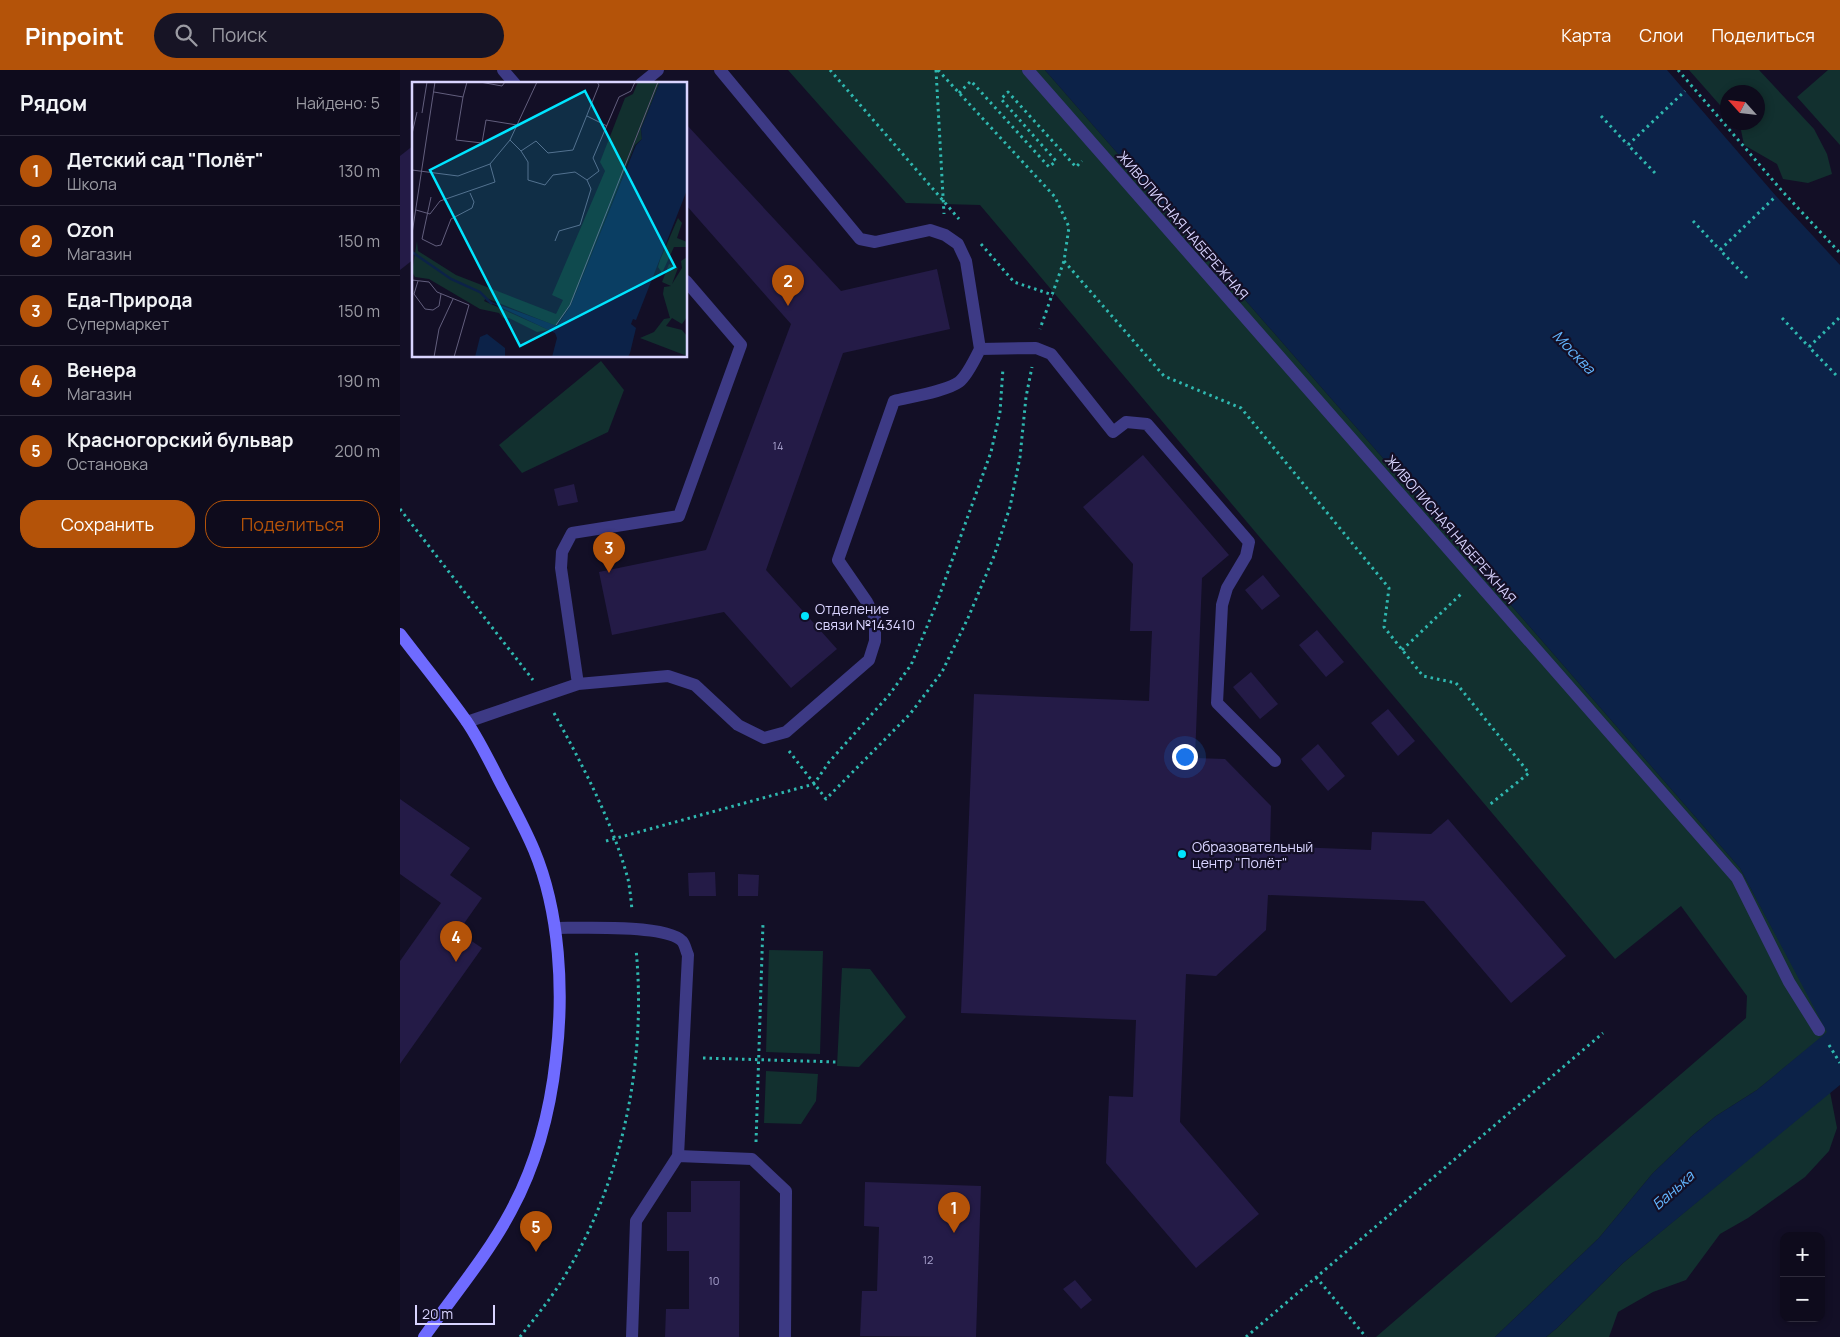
<!DOCTYPE html>
<html lang="ru">
<meta charset="utf-8">
<style>
:root{--surface:#0e0b1c;--page:#171425;--text:#f1f3f6;--muted:#9b9ba3;--line:#2e2b3b;--accent:#b45309}
body{margin:0;font-family:Manrope,sans-serif;background:var(--page);color:var(--text)}
.controls{position:absolute;right:15px;bottom:15px;display:grid;overflow:hidden;border-radius:10px;box-shadow:0 2px 8px #0003}
.controls button{width:45px;height:45px;display:grid;place-items:center;padding:0;border:0;border-bottom:1px solid var(--line);background:var(--surface);color:var(--text);font:25px sans-serif}
.compass{position:absolute;left:1320px;top:15px;width:45px;height:45px;border-radius:50%;background:var(--surface);box-shadow:0 2px 8px #0003;rotate:297deg}
.scale{position:absolute;left:15px;bottom:12px;width:80px;box-sizing:border-box;padding-left:5px;border:2px solid #d9d4ff;border-top:0;font-size:14px;line-height:18px;white-space:nowrap;color:#d9d4ff;-webkit-text-stroke:4px #130f26;paint-order:stroke}
.you{position:absolute;left:784px;top:686px;width:18px;height:18px;margin:-12px;border:4px solid #fff;border-radius:50%;background:#1a73e8;box-shadow:0 0 0 8px #1a73e833}
.badge{display:grid;place-items:center;width:32px;height:32px;border-radius:50%;background:var(--accent);color:#fff;font-size:16px;font-weight:700}
.pin{position:absolute;translate:-50% -41px;filter:drop-shadow(0 1px 2px #0008)}
.pin::after{content:'';position:absolute;top:26px;width:18px;height:15px;background:inherit;clip-path:polygon(0 0,100% 0,50% 100%)}
.list{margin:0;padding:0;list-style:none}
h2{display:flex;justify-content:space-between;align-items:center;height:65px;margin:0;padding:0 20px;font-size:21px}
h2 small{font-size:16px;font-weight:400;color:var(--muted)}
.list li{display:grid;grid-template-columns:32px 1fr auto;gap:15px;align-items:center;box-sizing:border-box;height:70px;padding:0 20px;border-top:1px solid var(--line)}
.list b{display:block;font-size:19px;white-space:nowrap}
.list p{margin:0;font-size:16px;white-space:nowrap;color:var(--muted)}
.list em{font-size:16px;font-style:normal;color:var(--muted)}
.actions{display:flex;gap:10px;padding:15px 20px}
.actions a{flex:1;padding:11px 0;border:1px solid var(--accent);border-radius:20px;text-align:center;font-size:18px;color:var(--accent)}
.actions .main{background:var(--accent);color:#fff}
.icon{flex:none;width:28px;height:28px;fill:none;stroke:currentColor;stroke-width:2;stroke-linecap:round;stroke-linejoin:round}
.map{position:relative;flex:none;width:1440px;height:1267px;overflow:hidden}
header{display:flex;align-items:center;gap:30px;box-sizing:border-box;height:70px;padding:0 25px;background:var(--accent);color:#fff}
header strong{font-size:24px}
nav{display:flex;gap:28px;margin-inline-start:auto;font-size:18px}
.search{width:350px;height:45px;background:var(--page);display:flex;align-items:center;gap:12px;box-sizing:border-box;padding:0 18px;border-radius:28px;color:var(--muted);font-size:19px}
main{display:flex}
aside{flex:1;background:var(--surface)}
.map>svg:first-child{display:block}
.green{fill:#12302f}
.water{fill:#0c2248}
.building{fill:#241b47}
.lines{fill:none;stroke-linecap:round;stroke-linejoin:round}
.path{stroke:#2fb8b0;stroke-width:3;stroke-dasharray:2.5 4;stroke-linecap:butt}
.service{stroke:#3d3a85;stroke-width:12}
.pedestrian{stroke:#3d3a85;stroke-width:12}
.secondary{stroke:#6f6bff;stroke-width:12}
.poi-dot{fill:#00e5ff;stroke:#130f26;stroke-width:2}
.labels{text-anchor:middle;dominant-baseline:central;stroke-width:4.5;stroke-linejoin:round;paint-order:stroke}
.number-label{font-size:11px;fill:#aca6d1}
.street-label{font-size:14px;fill:#d9d4ff;stroke:#130f26}
.poi-label{font-size:14px;fill:#d9d4ff;stroke:#130f26;text-anchor:start}
.water-label{font-size:15px;font-style:italic;fill:#62b6ff;stroke:#130f26}
.inset-river{fill:none;stroke:#0c2248;stroke-width:2.5}
.inset-road{fill:none;stroke:#625e7d;stroke-width:1}
.view{fill:#00e5ff;fill-opacity:0.15;stroke:#00e5ff;stroke-width:2.5}
.inset-edge{fill:none;stroke:#d9d4ff;stroke-width:2.5}
</style>
<header>
<strong>Pinpoint</strong>
<div class="search"><svg class="icon" aria-label="search" viewBox="0 0 24 24"><circle cx="10" cy="10" r="6"/><path d="M15 15l6 6"/></svg>Поиск</div>
<nav><a>Карта</a><a>Слои</a><a>Поделиться</a></nav>
</header>
<main>
<aside>
<h2>Рядом<small>Найдено: 5</small></h2>
<ul class="list">
<li><span class="badge">1</span><div><b>Детский сад &quot;Полёт&quot;</b><p>Школа</p></div><em>130 m</em></li>
<li><span class="badge">2</span><div><b>Ozon</b><p>Магазин</p></div><em>150 m</em></li>
<li><span class="badge">3</span><div><b>Еда-Природа</b><p>Супермаркет</p></div><em>150 m</em></li>
<li><span class="badge">4</span><div><b>Венера</b><p>Магазин</p></div><em>190 m</em></li>
<li><span class="badge">5</span><div><b>Красногорский бульвар</b><p>Остановка</p></div><em>200 m</em></li>
</ul>
<div class="actions"><a class="main">Сохранить</a><a>Поделиться</a></div>
</aside>
<div class="map">
<svg width="1440" height="1267" viewBox="0 0 1440 1267">
<rect width="100%" height="100%" fill="#130f26"/>
<path class="green" d="M388,0H645L1340,798L1428,962L1357,1020L1316,1046L1293,1065L1253,1103L1199,1168L1095,1267H976L1346,948L1347,926L1281,836L1215,889L580,135L506,133Z
M1289,0H1359L1414,59L1427,84L1432,104L1408,113L1383,109L1377,94L1344,75L1341,60L1336,53L1358,52V22H1328L1327,43Z
M1428,0H1440V75L1397,27Z
M201,291L224,320L208,362L122,403L99,375Z
M369,880L423,881L420,984L366,982Z
M442,898L470,899L506,947L459,997L437,996Z
M366,1001L418,1004L416,1031L401,1054L364,1053Z
M1430,1022L1437,1058L1429,1081L1405,1107L1348,1148L1320,1164L1286,1210L1253,1222L1218,1242L1209,1267H1146L1157,1258L1223,1193Z"/>
<path class="water" d="M645,0H1267L1376,126L1440,195V1015L1223,1193L1157,1258L1146,1267H1095L1199,1168L1253,1103L1293,1065L1316,1046L1357,1020L1427,962L1340,798Z"/>
<path class="building" d="M286,54L441,221L537,199L550,259L443,283L366,500L437,579L391,618L324,542L212,565L199,502L306,480L391,254L286,135Z
M14,75V189L0,200V86Z
M743,385L829,485L802,508L795,688L825,689L871,736L870,776L971,780L972,762L1031,764L1048,749L1166,886L1111,933L1024,831L868,825L866,860L816,906L786,904L780,1052L859,1144L796,1198L706,1093L709,1026L733,1027L736,950L561,943L574,624L749,631L752,561H730L733,494L683,437Z
M174,414L178,432L158,436L154,419Z
M863,505L880,526L862,540L845,520Z
M917,560L944,592L926,607L899,575Z
M851,602L878,634L860,649L833,617Z
M988,639L1015,671L998,686L971,653Z
M918,674L945,706L928,721L901,689Z
M0,729L70,778L50,805L82,828L58,862L82,878L0,994V891L41,833L0,804Z
M315,802L316,826H289L288,803Z
M338,804L359,805L358,826H338Z
M291,1111H340L339,1267H265L266,1239H289V1181H267V1142H291Z
M465,1112L581,1116L576,1267L460,1266L462,1221H477L479,1157L464,1156Z
M675,1210L692,1230L681,1239L663,1219Z"/>
<g class="lines">
<path class="path" d="M430,0L559,149
M536,0L544,144
M538,0L655,127L669,157L664,191L640,259
M1278,0L1383,122L1440,183
M559,23L571,11L649,97L656,91L601,29L608,22L676,97L682,91
M1201,46L1228,75
M1255,103L1228,75L1285,21
M1293,151L1320,180
M581,174L614,212L653,225
M664,191L764,306L841,338L989,518L984,557L1023,606L1056,613L1129,703L1088,736
M1347,208L1320,180L1376,126
M1382,248L1409,277
M1436,305L1409,277L1440,247
M0,439L133,610
M1002,580L1061,524
M154,643C183,696 212,751 228,809C230,819 231,830 232,840
M389,681L426,729L510,644L542,602L568,548L594,486L610,437L620,387L626,327L632,297
M206,771L414,714L429,692L489,625L511,595L536,535L591,382L600,342L603,298
M1429,975L1440,993
M303,988L437,992
M356,1072L363,853
M916,1207L966,1267
M120,1267C134,1249 149,1231 161,1212C222,1114 247,993 236,879
M846,1267L1203,963"/>
<path class="service" d="M103,0L115,14
M241,14L258,0
M580,279L636,278L651,284L713,362L726,352L747,354L849,472L846,486L827,518L822,535L817,633L875,691
M178,614L268,606L295,615L338,655L364,668L386,662L469,590L475,571V548L467,532L438,490L494,331C510,327 547,321 559,312C567,306 575,289 580,279L566,191L558,174L545,165L530,160L475,172L460,169L320,0
M67,652L178,614L161,498L162,482L172,463L279,446L341,275L286,211
M155,858C180,858 266,854 282,871C285,874 286,881 288,885L278,1086L236,1151L232,1267
M278,1086L352,1089L386,1121L385,1267"/>
<path class="pedestrian" d="M628,0L1337,808L1389,912L1419,960"/>
<path class="secondary" d="M0,564C22,593 46,622 67,652C79,670 89,690 99,710C111,733 124,756 134,780C160,842 164,922 156,988C150,1043 137,1093 111,1141C87,1186 53,1226 24,1267"/>
</g>
<g class="poi-dot">
<circle cx="405" cy="546" r="5"/>
<circle cx="782" cy="784" r="5"/>
</g>
<g class="labels">
<g class="number-label">
<text x="378" y="375">14</text>
<text x="528" y="1189">12</text>
<text x="314" y="1210">10</text>
</g>
<g class="street-label">
<text transform="translate(783 155) rotate(49)">ЖИВОПИСНАЯ НАБЕРЕЖНАЯ</text>
<text transform="translate(1051 459) rotate(49)">ЖИВОПИСНАЯ НАБЕРЕЖНАЯ</text>
</g>
<g class="poi-label">
<text x="415" y="538">Отделение<tspan x="415" dy="16">связи №143410</tspan></text>
<text x="792" y="776">Образовательный<tspan x="792" dy="16">центр "Полёт"</tspan></text>
</g>
<g class="water-label">
<text transform="translate(1174 282) rotate(46)">Москва</text>
<text transform="translate(1273 1120) rotate(-42)">Банька</text>
</g>
</g>
<g transform="translate(12 12)">
<rect width="275" height="275" fill="#130f26"/>
<path d="M226,0H248L229,47L230,57L223,63L159,223L144,244L74,216L72,219L137,248L125,250L97,236H91L87,231L68,227L17,197L3,195L0,190L5,159L6,169L44,193L144,232L151,218L140,213L193,89L188,80L213,16L221,12ZM266,136L270,141L265,156L275,160V165H262L250,191L246,185L248,178ZM275,175V235L270,242L260,236L254,244L270,248L275,254V274L228,256L242,250L252,237L258,236L251,212L252,205L259,204L250,200L257,182L266,186L260,202L270,186L269,179Z" fill="#12302f"/>
<path d="M248,0H275V108L224,238L221,237L219,242L224,246L218,271L216,275H140L145,256L143,251L71,217L145,244L159,223L224,63L230,57L229,47ZM75,252L93,266V275H63L68,255Z" fill="#0c2248"/>
<path class="inset-river" d="M0,170L39,197L68,210L80,222"/>
<path class="inset-road" d="M68,0L90,4L93,0M22,10L51,15L44,58L70,61L74,38L105,43M51,15L55,0M10,31L15,0M175,34L195,44M0,52L5,30M98,58L109,69L124,59L136,71L161,68L187,3L185,0M109,69L116,80V98L133,103L141,93L163,90L175,98L187,89L181,76L207,15L219,9L223,0M0,88L46,94L78,82L98,58L125,0M19,115L10,157L24,164L29,163L39,137L60,126L62,120L58,111M4,128L18,132L28,119L83,100L78,82M0,152L23,0M143,159L147,149L168,143L179,107L175,98M0,198L17,200L25,210L57,223L42,275M6,199L2,212L13,227L21,228L27,224L29,212M144,243L158,223L246,0M22,275L27,247L41,217"/>
<path class="view" d="M173,9L263,185L108,264L18,88Z"/>
<rect width="275" height="275" class="inset-edge"/>
</g>
</svg>
<div class="controls">
<button>+</button>
<button>−</button>
</div>
<svg class="compass" viewBox="-18 -18 36 36"><path d="M0-13l5 13h-10z" fill="#e53935"/><path d="M0 13l5-13h-10z" fill="#9b9ba3"/></svg>
<div class="scale">20 m</div>
<div class="you"></div>
<div class="pin badge" style="left:554px;top:1163px">1</div>
<div class="pin badge" style="left:388px;top:236px">2</div>
<div class="pin badge" style="left:209px;top:503px">3</div>
<div class="pin badge" style="left:56px;top:892px">4</div>
<div class="pin badge" style="left:136px;top:1182px">5</div>
</div>
</main>
